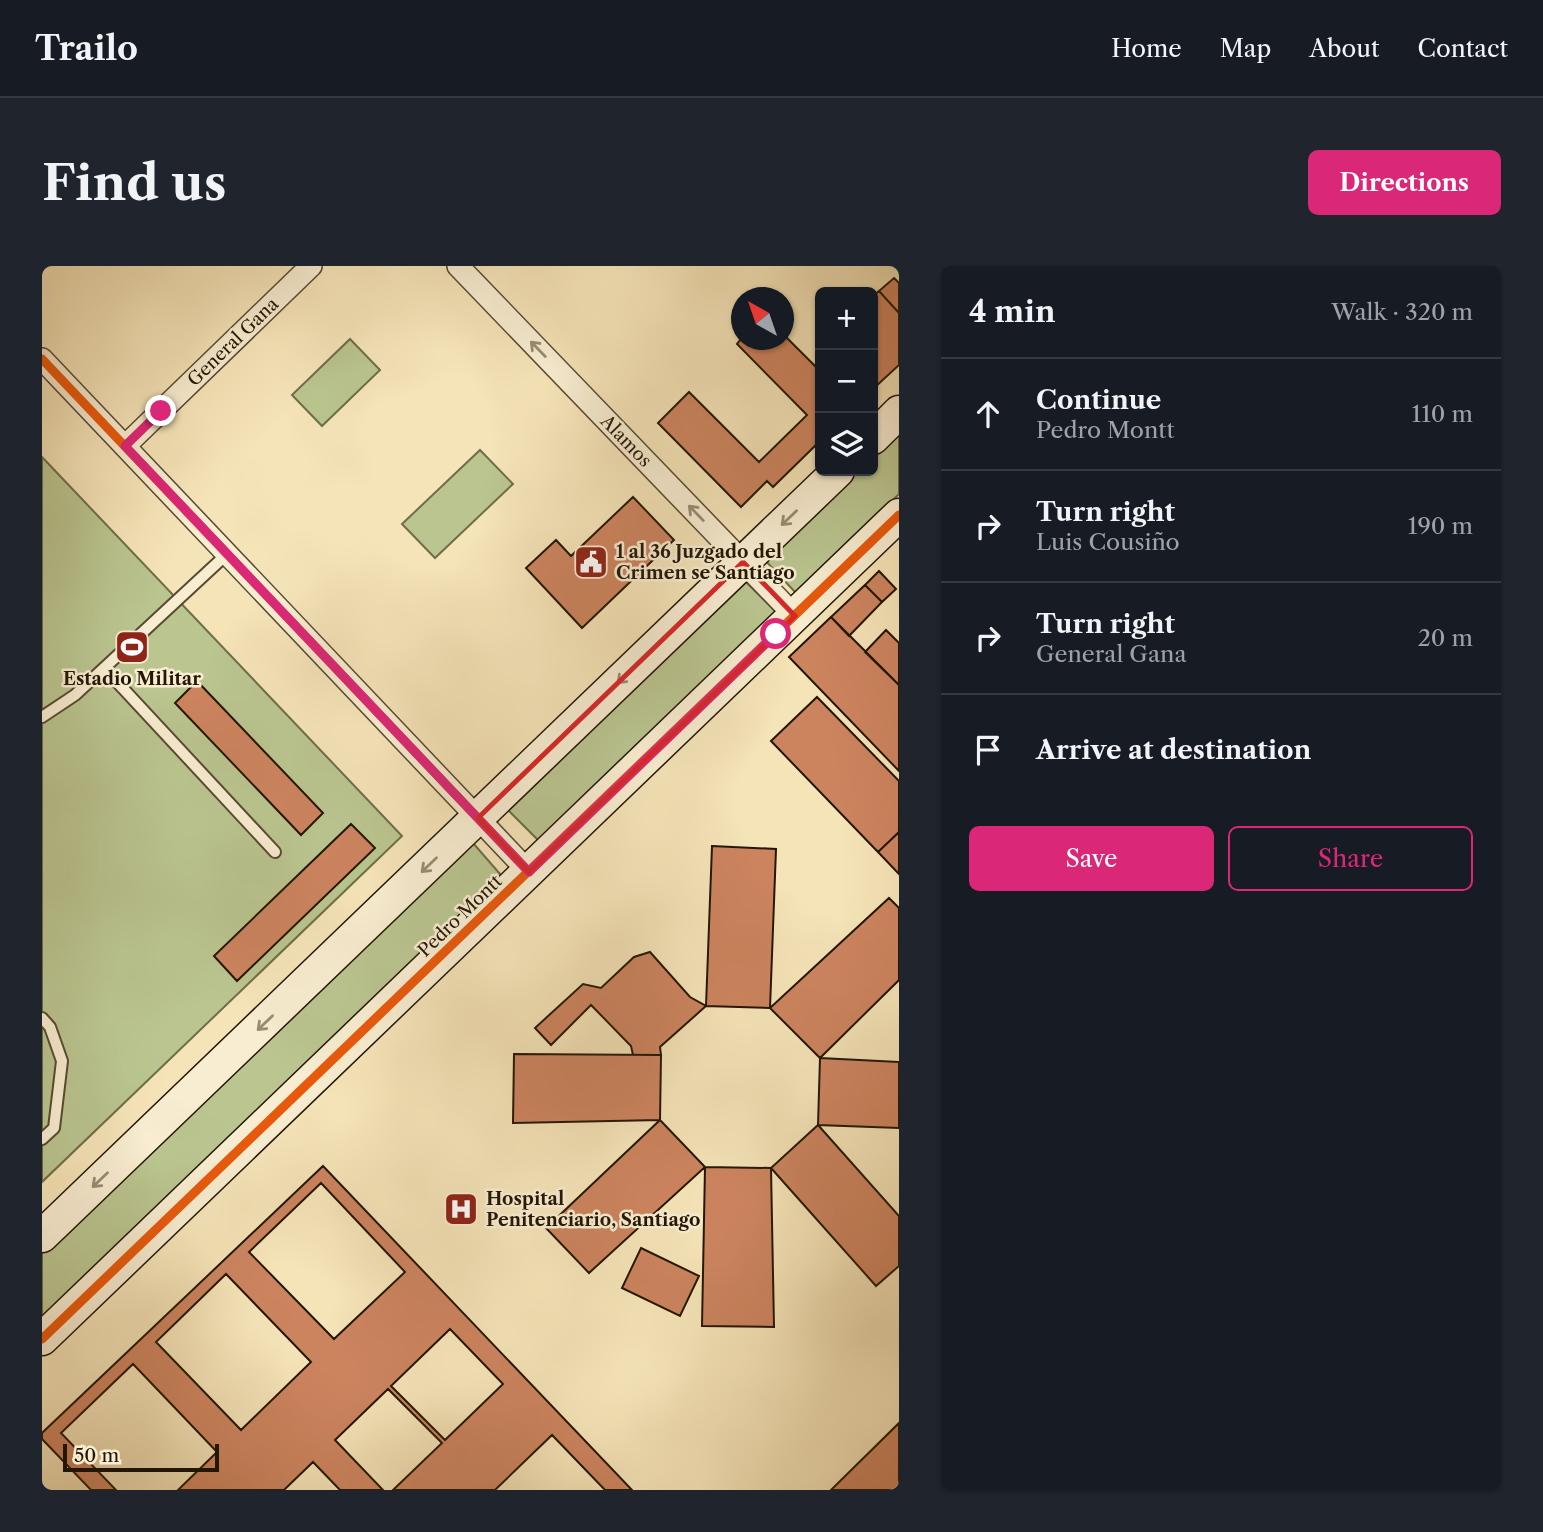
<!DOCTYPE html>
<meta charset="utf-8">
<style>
:root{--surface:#171b24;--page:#20242c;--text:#f1f3f6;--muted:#9ea1a6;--line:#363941;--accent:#db2777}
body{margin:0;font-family:"Libre Caslon Text",serif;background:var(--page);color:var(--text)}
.controls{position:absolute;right:21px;top:21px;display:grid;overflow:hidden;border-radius:10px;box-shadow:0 2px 5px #0004}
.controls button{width:63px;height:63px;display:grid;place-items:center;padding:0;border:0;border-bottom:2px solid var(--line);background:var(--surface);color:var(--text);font:35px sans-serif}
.compass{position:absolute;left:689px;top:21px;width:63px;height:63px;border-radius:50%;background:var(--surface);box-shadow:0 2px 5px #0004;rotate:320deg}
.scale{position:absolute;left:21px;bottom:18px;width:156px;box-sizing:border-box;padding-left:7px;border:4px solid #231605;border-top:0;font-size:19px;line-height:24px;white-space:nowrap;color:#231605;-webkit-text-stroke:5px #f8edd1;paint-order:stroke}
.stop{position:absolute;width:21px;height:21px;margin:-16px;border:5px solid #db2777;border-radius:50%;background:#fff}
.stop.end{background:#db2777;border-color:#fff;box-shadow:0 2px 7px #0008}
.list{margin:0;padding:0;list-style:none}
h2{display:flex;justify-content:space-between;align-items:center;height:91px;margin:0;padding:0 28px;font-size:30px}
h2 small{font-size:23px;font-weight:400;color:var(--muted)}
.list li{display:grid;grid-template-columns:46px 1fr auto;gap:21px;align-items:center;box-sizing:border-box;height:112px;padding:0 28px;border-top:2px solid var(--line)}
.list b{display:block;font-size:26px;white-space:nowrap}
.list p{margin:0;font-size:23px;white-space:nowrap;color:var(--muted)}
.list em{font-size:23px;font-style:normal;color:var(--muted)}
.actions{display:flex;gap:14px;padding:21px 28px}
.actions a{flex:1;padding:16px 0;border:2px solid var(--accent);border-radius:10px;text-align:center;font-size:24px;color:var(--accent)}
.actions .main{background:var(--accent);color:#fff}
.icon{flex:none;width:38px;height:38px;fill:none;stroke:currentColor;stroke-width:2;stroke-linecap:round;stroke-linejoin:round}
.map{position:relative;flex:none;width:857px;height:1224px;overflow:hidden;border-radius:10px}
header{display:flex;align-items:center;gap:42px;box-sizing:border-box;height:98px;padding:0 35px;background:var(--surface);border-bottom:2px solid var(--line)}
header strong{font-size:33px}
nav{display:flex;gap:38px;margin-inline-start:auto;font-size:24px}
.intro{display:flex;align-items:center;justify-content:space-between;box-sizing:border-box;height:168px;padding:0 42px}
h1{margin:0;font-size:49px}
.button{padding:18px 32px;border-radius:10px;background:var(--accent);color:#fff;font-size:24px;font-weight:700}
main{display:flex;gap:42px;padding:0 42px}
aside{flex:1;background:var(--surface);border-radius:10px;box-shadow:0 2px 5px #0004}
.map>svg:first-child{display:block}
.green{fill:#bac590;stroke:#6e6e4a;stroke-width:2}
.building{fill:#cc845f;stroke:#231605;stroke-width:2;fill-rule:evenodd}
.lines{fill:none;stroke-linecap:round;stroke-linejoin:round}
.lane-casing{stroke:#584a32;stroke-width:14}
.street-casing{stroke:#584a32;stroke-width:24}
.secondary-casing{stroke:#231605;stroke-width:35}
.lane{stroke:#f8edd1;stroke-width:10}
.street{stroke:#f8edd1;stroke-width:21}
.secondary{stroke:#f8edd1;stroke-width:32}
.cycleway-casing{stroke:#f8edd1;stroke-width:13}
.cycleway{stroke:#e8590c;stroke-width:9}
.oneway{stroke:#988c75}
.route{stroke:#db2777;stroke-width:9}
.marked{fill:none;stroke:#d62828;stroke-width:5;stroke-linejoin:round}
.labels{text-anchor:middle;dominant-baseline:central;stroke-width:5;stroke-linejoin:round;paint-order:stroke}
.street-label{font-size:18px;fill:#231605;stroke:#f8edd1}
.poi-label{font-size:18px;font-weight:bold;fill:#231605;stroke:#f8edd1;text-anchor:start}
</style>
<header>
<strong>Trailo</strong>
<nav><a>Home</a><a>Map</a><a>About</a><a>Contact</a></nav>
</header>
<div class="intro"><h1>Find us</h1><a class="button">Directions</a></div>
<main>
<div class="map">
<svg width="857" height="1224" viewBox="0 0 857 1224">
<rect width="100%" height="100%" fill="#f5e4b8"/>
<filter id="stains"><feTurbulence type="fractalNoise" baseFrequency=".00286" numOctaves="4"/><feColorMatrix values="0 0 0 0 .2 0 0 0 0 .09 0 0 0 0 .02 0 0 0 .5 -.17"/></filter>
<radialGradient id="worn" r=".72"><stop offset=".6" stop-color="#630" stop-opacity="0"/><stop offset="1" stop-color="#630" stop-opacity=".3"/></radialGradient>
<path class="green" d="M308,73L338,104L280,160L250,129Z
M857,158V228L754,327L720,291L809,205H831V184Z
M438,184L471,218L393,292L360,258Z
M0,191L360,570L0,916Z
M703,315L737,349L500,578L465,543Z
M431,577L458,608L455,615L0,1054V982Z"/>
<path class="building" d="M852,12L857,17V47L837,25Z
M837,25L857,47V99L831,123V30Z
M741,68L778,105V175L731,221L725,215L699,241L616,157L647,126L717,196L765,149L695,78L699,73L741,74Z
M591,231L632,274L540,362L484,302L514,274L529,290Z
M837,305L854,323L840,336L823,319Z
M823,319L840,336L807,370L789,351Z
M789,351L857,419V505L747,391Z
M844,364L857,377V419L823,386Z
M155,415L281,547L259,569L133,437Z
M775,431L857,515V566L836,586L729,475Z
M309,558L333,582L195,715L172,690Z
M857,566V608L836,586Z
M670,580L734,583L728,742L664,740Z
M847,632L857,642V714L778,792L728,742Z
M608,686L648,731L664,740L618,781L619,789H591L589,780L549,739L509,779L493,762L541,718L559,722L592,691Z
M472,788L619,789L618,854L471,857Z
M778,792L857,796V862L776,859Z
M618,854L663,901L547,1007L504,962Z
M776,859L857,950V1000L834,1020L729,902Z
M281,900L590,1224H563L510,1169L453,1224H351L400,1177L346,1123L293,1174L341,1224H298L271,1196L242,1224H136L175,1186L91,1098L19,1167L74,1224H49L0,1173V1167ZM279,917L363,1006L292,1073L207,986ZM184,1008L269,1096L199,1164L114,1076ZM408,1063L461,1118L403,1174L349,1120Z
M663,901L729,902L732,1061L660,1060Z
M599,982L657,1010L638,1050L580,1022Z
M857,1157V1224H789Z"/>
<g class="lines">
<g class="lane-casing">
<path id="lane" d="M62,402L233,586
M0,451L33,429L185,288
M0,752L8,761L20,795L12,862L0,873"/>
</g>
<g class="street-casing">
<path id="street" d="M416,0L753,350
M0,93L487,606
M83,180L269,0"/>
</g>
<g class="secondary-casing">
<path id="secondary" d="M831,172L857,146
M0,970L796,205
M0,1073L857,249"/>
</g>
<use href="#lane" class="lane"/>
<use href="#street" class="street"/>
<use href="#secondary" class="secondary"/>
<g class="cycleway-casing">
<path id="cycleway" d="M0,93L487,606
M0,1073L857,249"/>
</g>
<use href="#cycleway" class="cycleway"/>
</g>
<defs><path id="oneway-shaft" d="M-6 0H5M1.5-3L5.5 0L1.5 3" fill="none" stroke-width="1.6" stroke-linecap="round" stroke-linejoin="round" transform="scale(1.75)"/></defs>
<g class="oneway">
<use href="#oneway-shaft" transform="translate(496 83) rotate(-134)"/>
<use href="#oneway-shaft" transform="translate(654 247) rotate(-134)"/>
<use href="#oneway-shaft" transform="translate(747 252) rotate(136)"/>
<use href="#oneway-shaft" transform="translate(583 410) rotate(136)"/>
<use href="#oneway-shaft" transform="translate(387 599) rotate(136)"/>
<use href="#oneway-shaft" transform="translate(223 757) rotate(136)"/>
<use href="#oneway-shaft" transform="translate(58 914) rotate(136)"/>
</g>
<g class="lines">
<path class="route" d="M119,145L83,180L487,606L734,368"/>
</g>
<path class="marked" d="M701,296L753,350L487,606L436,552Z"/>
<defs>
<g id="civic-square" transform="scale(1.75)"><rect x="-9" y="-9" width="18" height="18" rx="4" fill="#8f2418" stroke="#f8edd1"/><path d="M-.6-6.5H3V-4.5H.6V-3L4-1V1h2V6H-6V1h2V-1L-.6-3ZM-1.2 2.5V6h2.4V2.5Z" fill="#fff"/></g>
<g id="stadium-square" transform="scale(1.75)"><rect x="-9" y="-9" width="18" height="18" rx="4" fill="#8f2418" stroke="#f8edd1"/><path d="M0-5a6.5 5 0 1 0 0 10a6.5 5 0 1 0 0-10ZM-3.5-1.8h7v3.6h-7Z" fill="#fff"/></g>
<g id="hospital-square" transform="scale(1.75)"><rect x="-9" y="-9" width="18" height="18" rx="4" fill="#8f2418" stroke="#f8edd1"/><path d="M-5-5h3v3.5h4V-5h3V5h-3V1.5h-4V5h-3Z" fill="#fff"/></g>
</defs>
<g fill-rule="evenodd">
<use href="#civic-square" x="549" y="296"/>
<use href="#stadium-square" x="90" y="381"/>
<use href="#hospital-square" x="419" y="943"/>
</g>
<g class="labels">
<g class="street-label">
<text transform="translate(191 76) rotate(-44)">General Gana</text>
<text transform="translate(584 175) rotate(46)">Alamos</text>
<text transform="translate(418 650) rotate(-44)">Pedro Montt</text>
</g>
<g class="poi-label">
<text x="574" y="286">1 al 36 Juzgado del<tspan x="574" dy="21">Crimen se Santiago</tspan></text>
<text x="90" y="413" text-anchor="middle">Estadio Militar</text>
<text x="444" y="933">Hospital<tspan x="444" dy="21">Penitenciario, Santiago</tspan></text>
</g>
</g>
<rect width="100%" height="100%" filter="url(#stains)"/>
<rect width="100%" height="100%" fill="url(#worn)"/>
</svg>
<div class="controls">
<button>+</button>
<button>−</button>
<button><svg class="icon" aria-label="layers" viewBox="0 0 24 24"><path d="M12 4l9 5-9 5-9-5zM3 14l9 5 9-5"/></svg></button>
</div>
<svg class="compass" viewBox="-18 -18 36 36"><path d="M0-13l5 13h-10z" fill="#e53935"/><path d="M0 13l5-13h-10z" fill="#9ea1a6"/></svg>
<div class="scale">50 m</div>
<div class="stop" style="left:734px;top:368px"></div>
<div class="stop end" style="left:119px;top:145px"></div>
</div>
<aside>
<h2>4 min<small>Walk · 320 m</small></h2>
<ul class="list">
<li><svg class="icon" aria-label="ahead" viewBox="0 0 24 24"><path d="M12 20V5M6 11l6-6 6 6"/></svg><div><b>Continue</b><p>Pedro Montt</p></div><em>110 m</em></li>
<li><svg class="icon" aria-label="right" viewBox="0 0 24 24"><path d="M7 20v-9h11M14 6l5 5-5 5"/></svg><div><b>Turn right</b><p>Luis Cousiño</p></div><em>190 m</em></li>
<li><svg class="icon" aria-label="right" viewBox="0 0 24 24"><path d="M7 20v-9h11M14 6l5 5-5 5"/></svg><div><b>Turn right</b><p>General Gana</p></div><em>20 m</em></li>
<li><svg class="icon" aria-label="arrive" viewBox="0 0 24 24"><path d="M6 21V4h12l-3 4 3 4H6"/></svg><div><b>Arrive at destination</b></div></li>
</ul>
<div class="actions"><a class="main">Save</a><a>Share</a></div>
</aside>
</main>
